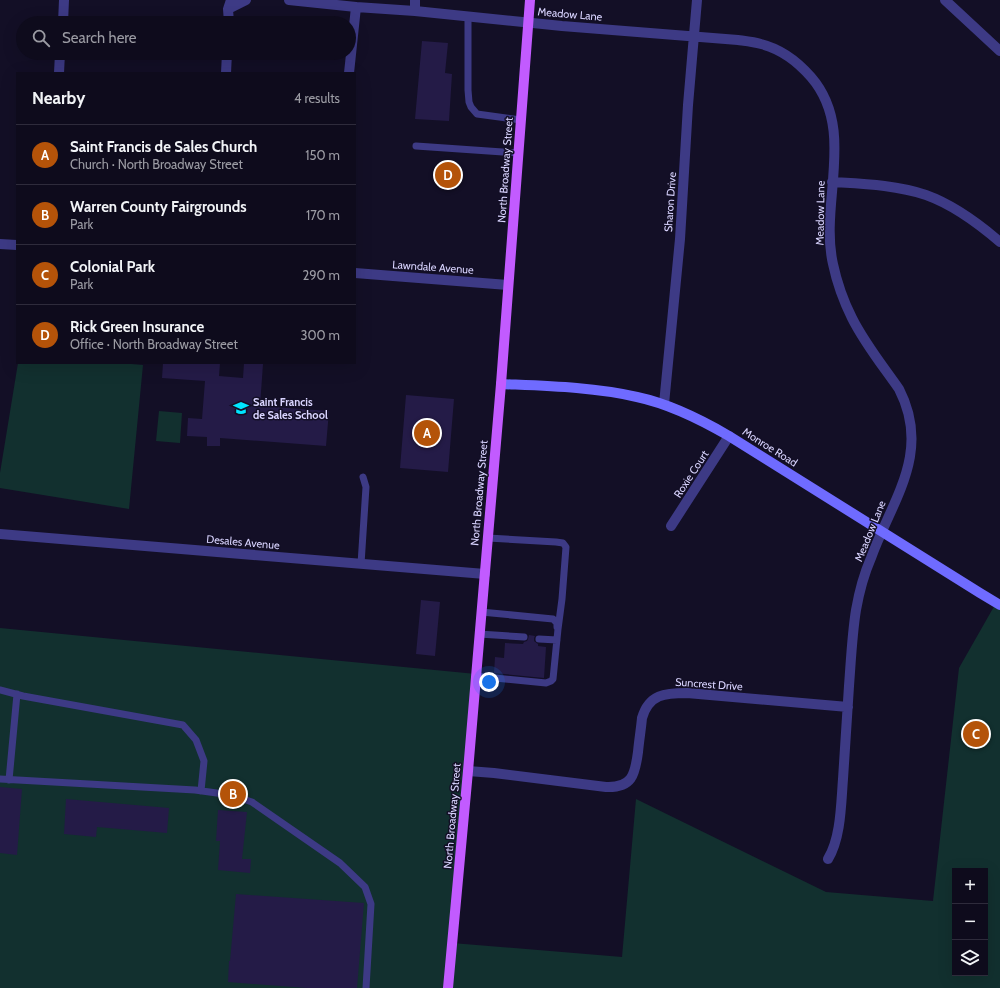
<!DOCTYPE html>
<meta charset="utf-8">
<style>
:root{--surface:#0e0b1c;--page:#1c1929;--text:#f1f3f6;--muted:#9b9ba3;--line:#2e2b3b;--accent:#b45309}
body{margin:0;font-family:Cabin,sans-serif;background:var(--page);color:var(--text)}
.controls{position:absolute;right:12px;bottom:12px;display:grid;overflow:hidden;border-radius:0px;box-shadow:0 4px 16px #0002}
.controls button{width:36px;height:36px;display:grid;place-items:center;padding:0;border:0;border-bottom:1px solid var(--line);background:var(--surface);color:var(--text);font:20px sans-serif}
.you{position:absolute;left:489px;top:682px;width:14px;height:14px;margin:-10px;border:3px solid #fff;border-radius:50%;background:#1a73e8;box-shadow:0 0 0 6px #1a73e833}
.badge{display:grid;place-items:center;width:26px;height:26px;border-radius:50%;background:var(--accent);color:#fff;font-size:13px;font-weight:700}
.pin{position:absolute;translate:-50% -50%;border:2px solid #fff;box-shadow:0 1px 4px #0006}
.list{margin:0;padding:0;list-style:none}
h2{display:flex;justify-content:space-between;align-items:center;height:52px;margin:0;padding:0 16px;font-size:17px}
h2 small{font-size:13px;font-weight:400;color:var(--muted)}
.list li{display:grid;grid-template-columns:26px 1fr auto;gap:12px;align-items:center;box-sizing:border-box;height:60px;padding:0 16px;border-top:1px solid var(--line)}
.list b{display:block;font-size:15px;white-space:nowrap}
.list p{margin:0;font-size:13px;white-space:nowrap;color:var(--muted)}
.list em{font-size:13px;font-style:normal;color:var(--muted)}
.icon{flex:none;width:22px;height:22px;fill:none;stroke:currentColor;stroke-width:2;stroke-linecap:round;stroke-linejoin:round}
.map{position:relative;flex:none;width:1000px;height:988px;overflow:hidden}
.search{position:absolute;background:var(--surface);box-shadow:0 4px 16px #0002;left:16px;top:16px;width:340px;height:44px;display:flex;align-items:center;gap:10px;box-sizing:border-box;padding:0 14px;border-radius:22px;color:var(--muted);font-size:15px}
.panel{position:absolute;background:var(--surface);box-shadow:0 4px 16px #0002;left:16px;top:72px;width:340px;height:292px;border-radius:0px}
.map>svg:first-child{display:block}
.green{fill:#12302f;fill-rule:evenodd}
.building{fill:#241b47}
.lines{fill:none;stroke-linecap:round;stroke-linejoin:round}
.lane{stroke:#3d3a85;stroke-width:7}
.street{stroke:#3d3a85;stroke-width:10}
.secondary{stroke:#6f6bff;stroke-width:10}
.primary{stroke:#c25bff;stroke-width:10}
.labels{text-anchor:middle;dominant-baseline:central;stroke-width:3;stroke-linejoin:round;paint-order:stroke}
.street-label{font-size:11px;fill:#d9d4ff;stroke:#130f26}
.poi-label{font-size:11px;font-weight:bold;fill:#d9d4ff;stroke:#130f26;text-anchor:start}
</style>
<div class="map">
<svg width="1000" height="988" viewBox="0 0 1000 988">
<rect width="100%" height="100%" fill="#130f26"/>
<path class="green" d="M18,363H120L143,365L129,509L0,488V473Z
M159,411L182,413L180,443L156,441Z
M996,603L1000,605V988H0V628L476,674L452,943L622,957L636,799L826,892L933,901L959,668ZM955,871H985V973H955Z"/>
<path class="building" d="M422,41L448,43L445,73L452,74L449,121L415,119Z
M163,363H220L219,376L243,378L244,363L263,364L260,406L329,411L326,446L220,438V446H207V437L187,436L188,418L202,419L205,381L162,378Z
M406,395L454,399L448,472L400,468Z
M421,600L440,602L435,656L416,654Z
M529,635L535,636L534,638V641L538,644V646L546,647L544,678L494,673L495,657L504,658L505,643L523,644L524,642L527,641L528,639Z
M0,787L22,789L17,855L0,853Z
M66,799L169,808L167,833L97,827L96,837L64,834Z
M218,810L247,812L242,859H251L250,873L218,870L220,841H216Z
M236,894L364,903L357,988H307L228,982L229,961H230Z"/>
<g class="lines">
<path class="lane" d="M468,17V90L469,102L471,107L477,114L521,120
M416,146L519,153
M361,564L366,487L363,477
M481,612L553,619L557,623V627
M479,634L524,637
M539,639L557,640
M475,676L546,683L551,681L553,679L558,629L562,599L566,547L563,543L556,542L488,538
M0,690L23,696L183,725L196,740L204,761L201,791
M0,779L195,790L231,795L252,802L340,863L365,887L371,904L366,988
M9,780L17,694"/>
<path class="street" d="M289,0L356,7L415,11L562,26L738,40C745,41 754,42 761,44C781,49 798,62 811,77C857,130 819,203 833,264C837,283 844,302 852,318C865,344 883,366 899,389C932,453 892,500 871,558C864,574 859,593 856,610C852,635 851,660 849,686C847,717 845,748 843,779C841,804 841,838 828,859
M945,0L1000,51
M228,9L246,0
M415,11V0
M63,23L64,0
M229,23L228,9L231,0
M59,73L60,53
M226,73L227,53
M349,73L356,7
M832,182C864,184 896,185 926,195C954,205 978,223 1000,242
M0,244L17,245
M355,273L508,285
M664,404L680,239L688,105L697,0
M671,526L729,436
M0,534L485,574
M468,771L494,773L606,787C632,788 635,775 638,752C639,741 641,729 642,718C649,694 665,693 687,693L848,707"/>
<path class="secondary" d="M501,384C546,386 593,387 637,397C670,404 700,419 729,436L980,593L1000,605"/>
<path class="primary" d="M448,988L468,771L501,384L530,0"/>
</g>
<defs>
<g id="school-bare" transform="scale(1.2)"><path d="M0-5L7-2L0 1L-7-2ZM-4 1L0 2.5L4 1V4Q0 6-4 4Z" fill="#00e5ff" stroke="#130f26" stroke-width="2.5" paint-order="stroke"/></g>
</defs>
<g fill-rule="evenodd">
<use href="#school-bare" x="241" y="408"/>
</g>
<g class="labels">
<g class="street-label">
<text transform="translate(570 14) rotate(5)">Meadow Lane</text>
<text transform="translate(505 170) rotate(-86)">North Broadway Street</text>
<text transform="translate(670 202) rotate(-86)">Sharon Drive</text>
<text transform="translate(820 213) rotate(-89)">Meadow Lane</text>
<text transform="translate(433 267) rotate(4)">Lawndale Avenue</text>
<text transform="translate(770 447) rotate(32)">Monroe Road</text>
<text transform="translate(691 474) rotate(-57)">Roxie Court</text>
<text transform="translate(479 493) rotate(-85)">North Broadway Street</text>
<text transform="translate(870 531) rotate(-68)">Meadow Lane</text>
<text transform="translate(243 542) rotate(5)">Desales Avenue</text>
<text transform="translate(709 684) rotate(4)">Suncrest Drive</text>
<text transform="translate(452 816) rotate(-85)">North Broadway Street</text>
</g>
<g class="poi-label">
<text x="253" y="402">Saint Francis<tspan x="253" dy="13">de Sales School</tspan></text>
</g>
</g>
</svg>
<div class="controls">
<button>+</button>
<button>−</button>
<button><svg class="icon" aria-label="layers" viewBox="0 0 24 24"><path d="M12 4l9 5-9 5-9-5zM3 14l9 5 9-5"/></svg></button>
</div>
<div class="you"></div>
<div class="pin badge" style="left:427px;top:433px">A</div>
<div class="pin badge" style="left:233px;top:794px">B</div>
<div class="pin badge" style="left:976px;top:734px">C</div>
<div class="pin badge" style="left:448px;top:175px">D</div>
<div class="search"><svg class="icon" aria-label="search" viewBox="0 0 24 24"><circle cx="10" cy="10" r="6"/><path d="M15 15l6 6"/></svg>Search here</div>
<section class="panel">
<h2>Nearby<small>4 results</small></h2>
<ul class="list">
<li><span class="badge">A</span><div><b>Saint Francis de Sales Church</b><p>Church · North Broadway Street</p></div><em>150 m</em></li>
<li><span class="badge">B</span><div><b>Warren County Fairgrounds</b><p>Park</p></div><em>170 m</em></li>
<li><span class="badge">C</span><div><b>Colonial Park</b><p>Park</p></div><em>290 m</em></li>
<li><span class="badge">D</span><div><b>Rick Green Insurance</b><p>Office · North Broadway Street</p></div><em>300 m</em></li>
</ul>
</section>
</div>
